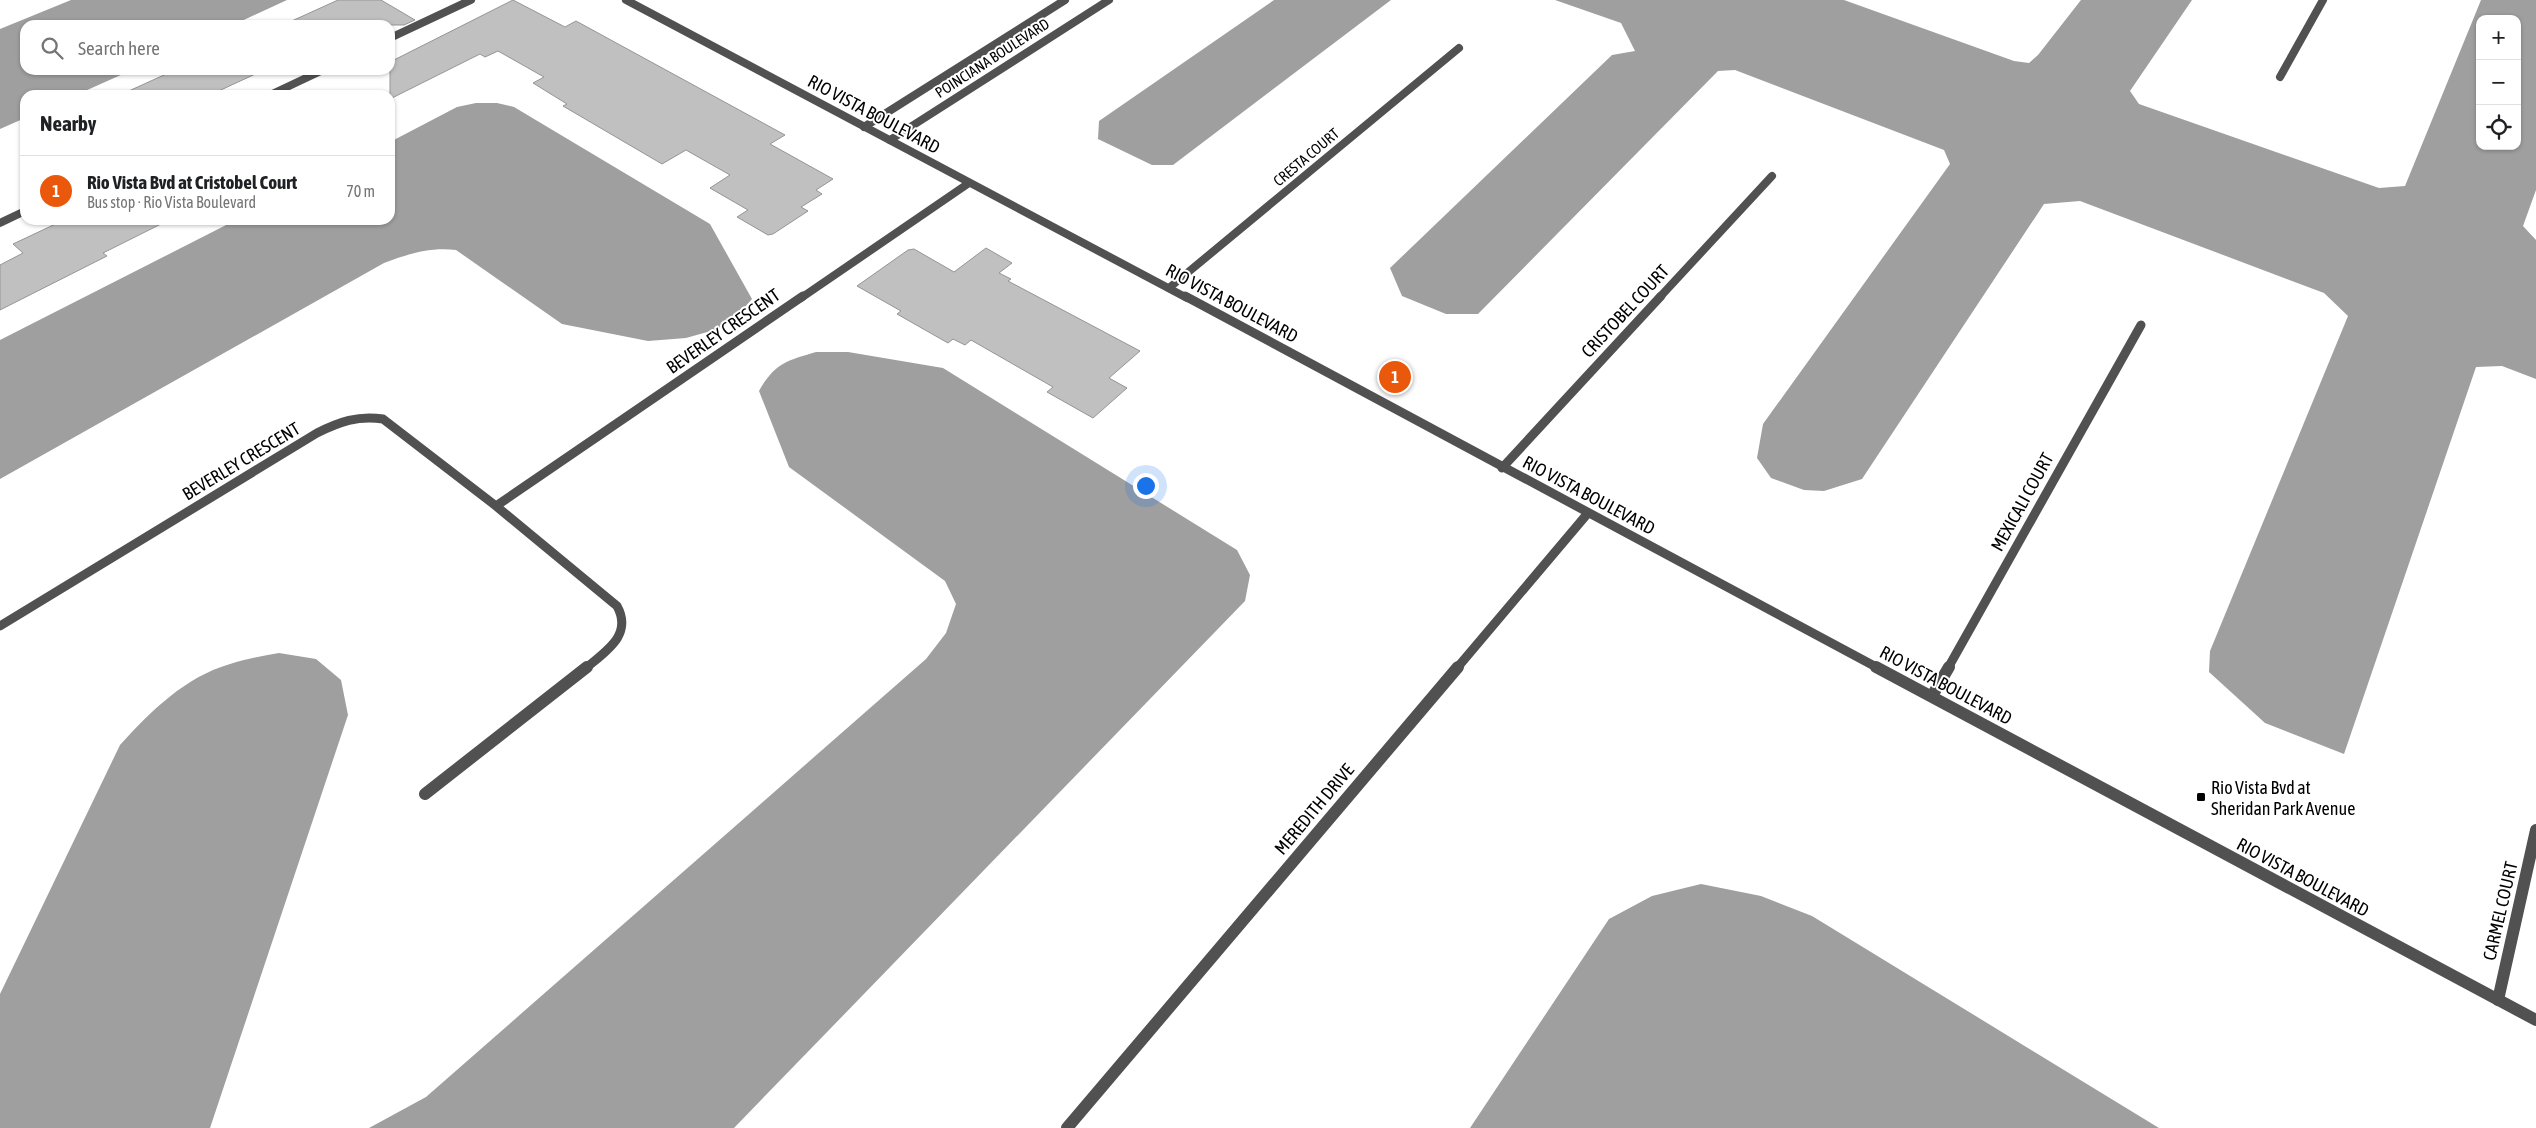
<!DOCTYPE html>
<meta charset="utf-8">
<style>
:root{--surface:#fff;--page:#f2f2f2;--text:#202124;--muted:#757577;--line:#e0e0e0;--accent:#ea580c}
body{margin:0;font-family:"Asap Condensed",sans-serif;background:var(--page);color:var(--text)}
.controls{position:absolute;right:15px;top:15px;display:grid;overflow:hidden;border-radius:10px;box-shadow:0 1px 4px #0004}
.controls button{width:45px;height:45px;display:grid;place-items:center;padding:0;border:0;border-bottom:1px solid var(--line);background:var(--surface);color:var(--text);font:25px sans-serif}
.you{position:absolute;left:1145px;top:485px;width:18px;height:18px;margin:-12px;border:4px solid #fff;border-radius:50%;background:#1a73e8;box-shadow:0 0 0 8px #1a73e833}
.badge{display:grid;place-items:center;width:32px;height:32px;border-radius:50%;background:var(--accent);color:#fff;font-size:16px;font-weight:700}
.pin{position:absolute;translate:-50% -50%;border:2px solid #fff;box-shadow:0 1px 5px #0006}
.list{margin:0;padding:0;list-style:none}
h2{display:flex;justify-content:space-between;align-items:center;height:65px;margin:0;padding:0 20px;font-size:21px}
h2 small{font-size:16px;font-weight:400;color:var(--muted)}
.list li{display:grid;grid-template-columns:32px 1fr auto;gap:15px;align-items:center;box-sizing:border-box;height:70px;padding:0 20px;border-top:1px solid var(--line)}
.list b{display:block;font-size:19px;white-space:nowrap}
.list p{margin:0;font-size:16px;white-space:nowrap;color:var(--muted)}
.list em{font-size:16px;font-style:normal;color:var(--muted)}
.icon{flex:none;width:28px;height:28px;fill:none;stroke:currentColor;stroke-width:2;stroke-linecap:round;stroke-linejoin:round}
.map{position:relative;flex:none;width:2536px;height:1128px;overflow:hidden}
.search{position:absolute;background:var(--surface);box-shadow:0 1px 4px #0004;left:20px;top:20px;width:375px;height:55px;display:flex;align-items:center;gap:12px;box-sizing:border-box;padding:0 18px;border-radius:15px;color:var(--muted);font-size:19px}
.panel{position:absolute;background:var(--surface);box-shadow:0 1px 4px #0004;left:20px;top:90px;width:375px;height:135px;border-radius:15px}
.map>svg:first-child{display:block}
.water{fill:#9f9f9f;fill-rule:evenodd}
.building{fill:#c0c0c0;stroke:#959595}
.lines{fill:none;stroke-linecap:round;stroke-linejoin:round}
.minor-far2{stroke:#515151;stroke-width:8}
.minor-far1{stroke:#515151;stroke-width:9}
.minor{stroke:#515151;stroke-width:12}
.tertiary-far2{stroke:#515151;stroke-width:8}
.tertiary-far1{stroke:#515151;stroke-width:9}
.tertiary{stroke:#515151;stroke-width:12}
.poi-dot{fill:#000;stroke:#fff;stroke-width:2}
.labels{text-anchor:middle;dominant-baseline:central;stroke-width:4;stroke-linejoin:round;paint-order:stroke}
.far-street-label{font-size:15px;fill:#000;stroke:#fff}
.street-label{font-size:18px;fill:#000;stroke:#fff}
.poi-label{font-size:18px;fill:#000;stroke:#fff;text-anchor:start}
</style>
<div class="map">
<svg width="2536" height="1128" viewBox="0 0 2536 1128">
<rect width="100%" height="100%" fill="#fff"/>
<path class="water" d="M71,0H287L233,25H25V70H132L76,95H25V118L0,129V29Z
M1274,0H1391L1173,165H1152L1098,139L1099,121Z
M1555,0H1844L2014,61L2029,63L2038,55L2081,0H2192L2130,91L2139,104L2379,188L2405,186L2481,0H2536V190L2523,226L2536,240V379L2502,366L2476,367L2344,754L2265,723L2209,672L2210,651L2348,316L2324,293L2080,201L2044,204L1862,479L1824,491L1804,490L1771,478L1757,458L1763,424L1950,164L1944,150L1735,70L1718,71L1478,314H1446L1402,296L1390,268L1612,55L1635,51L1621,23ZM2480,19H2517V146H2480Z
M476,103H497L514,107L710,224L752,299L738,315L718,329L686,338L648,341L562,324L456,250C430,247 408,254 384,263L0,479V340L236,220H390V142L457,107Z
M816,352H848L943,368L1237,550L1250,575L1245,601L734,1128H369L426,1097L926,659L946,633L956,604L945,581L789,467L759,391C775,363 786,361 816,352Z
M279,653L316,659L341,680L348,715L210,1128H0V994L120,745C151,711 185,677 230,664C246,659 262,656 279,653Z
M1701,884L1761,896L1812,916L2159,1128H1470L1609,919L1652,896Z"/>
<path class="building" d="M338,0H381L415,20L404,25H283Z
M513,0L565,27L576,21L785,135L770,144L833,179L816,190L822,194L801,207L808,211L773,234L768,235L737,217L748,210L710,188L730,175L686,150L662,164L563,106L567,104L533,83L544,77L498,51L485,57L480,54L390,99V62Z
M175,70H264L210,95H120Z
M64,220H169L103,253L107,256L0,310V265L23,253L13,244Z
M986,248L1012,263L999,273L1011,279L1008,281L1140,351L1109,378L1127,388L1093,418L1047,392L1053,387L971,340L965,345L953,339L948,343L897,314L901,311L857,286L908,250L914,249L954,272Z"/>
<g class="lines">
<path class="minor-far2" d="M390,38L471,0
M2280,77L2323,0
M270,95L323,70
M864,127L1065,0
M890,140L1109,0
M0,223L25,211
M1169,288L1459,48
M801,298L969,183
M1659,298L1772,176"/>
<path class="minor-far1" d="M1502,468L1661,296
M496,506L803,296
M0,626L317,433C339,422 358,415 383,419L496,506L617,606C633,635 606,651 586,668
M1457,668L1588,513
M1948,668L2141,325"/>
<path class="minor" d="M1932,696L1949,667
M425,794L587,667
M2498,1000L2536,830
M1067,1128L1458,667"/>
<path class="tertiary-far2" d="M626,0L1187,298"/>
<path class="tertiary-far1" d="M1185,296L1878,668"/>
<path class="tertiary" d="M1876,667L2536,1020"/>
</g>
<rect class="poi-dot" x="2196" y="792" width="10" height="10" rx="2.5"/>
<g class="labels">
<g class="far-street-label">
<text transform="translate(992 58) rotate(-33)">POINCIANA BOULEVARD</text>
<text transform="translate(1306 157) rotate(-40)">CRESTA COURT</text>
</g>
<g class="street-label">
<text transform="translate(874 114) rotate(28)">RIO VISTA BOULEVARD</text>
<text transform="translate(1232 303) rotate(28)">RIO VISTA BOULEVARD</text>
<text transform="translate(1625 311) rotate(-47)">CRISTOBEL COURT</text>
<text transform="translate(723 331) rotate(-35)">BEVERLEY CRESCENT</text>
<text transform="translate(241 461) rotate(-31)">BEVERLEY CRESCENT</text>
<text transform="translate(1589 495) rotate(28)">RIO VISTA BOULEVARD</text>
<text transform="translate(2022 502) rotate(-61)">MEXICALI COURT</text>
<text transform="translate(1946 685) rotate(28)">RIO VISTA BOULEVARD</text>
<text transform="translate(1314 809) rotate(-50)">MEREDITH DRIVE</text>
<text transform="translate(2303 877) rotate(28)">RIO VISTA BOULEVARD</text>
<text transform="translate(2500 911) rotate(-77)">CARMEL COURT</text>
</g>
<g class="poi-label">
<text x="2211" y="787">Rio Vista Bvd at<tspan x="2211" dy="21">Sheridan Park Avenue</tspan></text>
</g>
</g>
</svg>
<div class="controls">
<button>+</button>
<button>−</button>
<button><svg class="icon" aria-label="locate" viewBox="0 0 24 24"><circle cx="12" cy="12" r="6"/><path d="M12 2v4M12 18v4M2 12h4M18 12h4"/></svg></button>
</div>
<div class="you"></div>
<div class="pin badge" style="left:1395px;top:377px">1</div>
<div class="search"><svg class="icon" aria-label="search" viewBox="0 0 24 24"><circle cx="10" cy="10" r="6"/><path d="M15 15l6 6"/></svg>Search here</div>
<section class="panel">
<h2>Nearby<small></small></h2>
<ul class="list">
<li><span class="badge">1</span><div><b>Rio Vista Bvd at Cristobel Court</b><p>Bus stop · Rio Vista Boulevard</p></div><em>70 m</em></li>
</ul>
</section>
</div>
